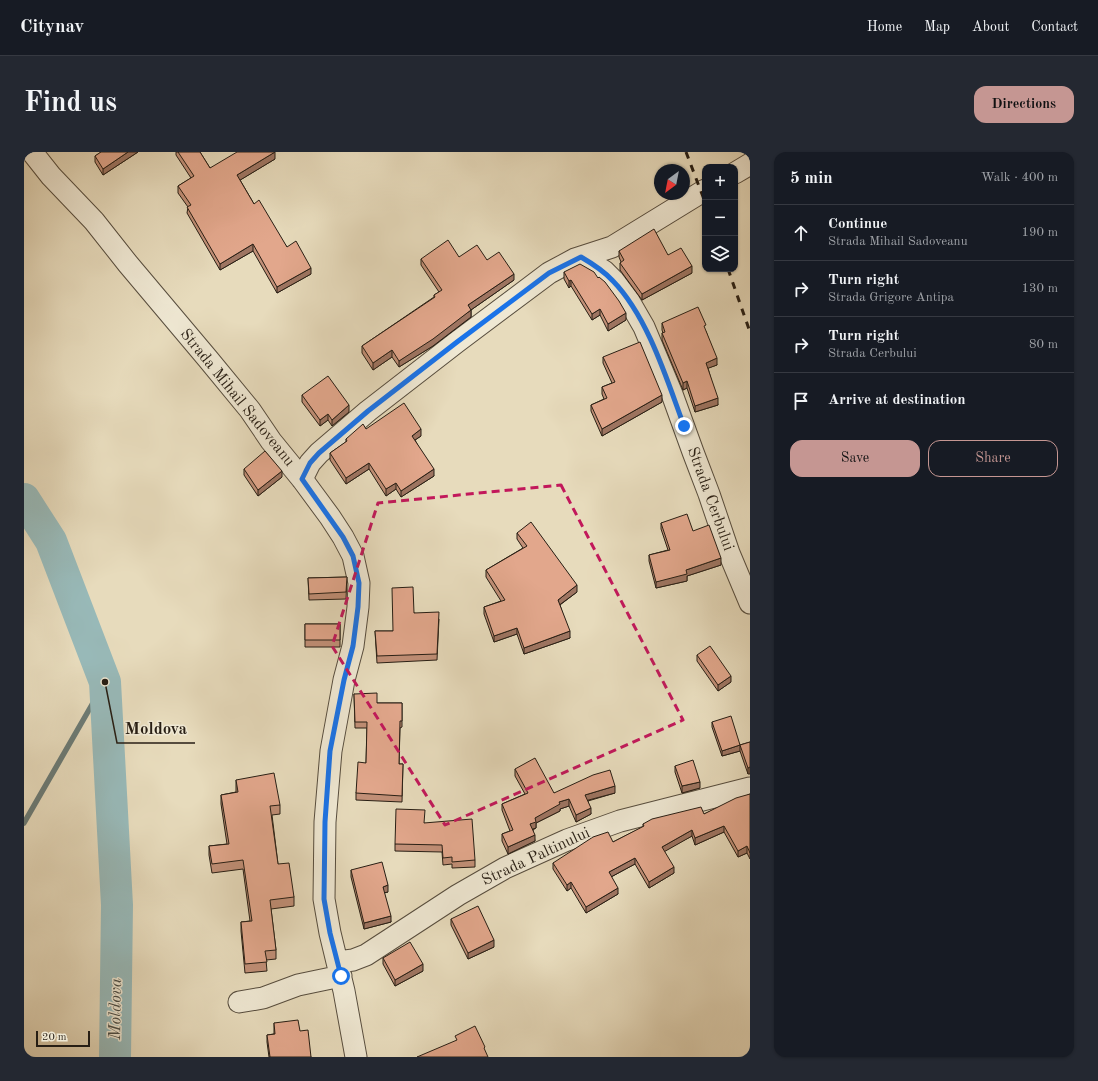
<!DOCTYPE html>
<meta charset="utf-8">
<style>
:root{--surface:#171b24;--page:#242831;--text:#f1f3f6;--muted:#9ea1a6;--line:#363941;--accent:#c59692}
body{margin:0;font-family:"Old Standard TT",serif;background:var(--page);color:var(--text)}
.controls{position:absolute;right:12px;top:12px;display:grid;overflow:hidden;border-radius:8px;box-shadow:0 1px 3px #0004}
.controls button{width:36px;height:36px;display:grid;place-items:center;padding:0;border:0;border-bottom:1px solid var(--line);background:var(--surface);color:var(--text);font:20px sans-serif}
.compass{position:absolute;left:630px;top:12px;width:36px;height:36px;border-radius:50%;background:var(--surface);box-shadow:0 1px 3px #0004;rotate:212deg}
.scale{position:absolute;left:12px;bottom:10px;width:54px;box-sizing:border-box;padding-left:4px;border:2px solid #271e14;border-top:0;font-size:11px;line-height:14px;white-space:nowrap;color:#271e14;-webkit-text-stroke:3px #efe8d3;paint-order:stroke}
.stop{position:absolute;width:12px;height:12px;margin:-9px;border:3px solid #1a73e8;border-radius:50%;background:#fff}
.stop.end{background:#1a73e8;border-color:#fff;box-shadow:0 1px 4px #0008}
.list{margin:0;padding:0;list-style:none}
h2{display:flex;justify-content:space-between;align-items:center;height:52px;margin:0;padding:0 16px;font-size:17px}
h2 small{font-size:13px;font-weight:400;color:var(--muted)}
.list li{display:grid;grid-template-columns:26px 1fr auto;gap:12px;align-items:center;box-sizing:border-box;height:56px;padding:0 16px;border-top:1px solid var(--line)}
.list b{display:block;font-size:15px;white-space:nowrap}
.list p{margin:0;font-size:13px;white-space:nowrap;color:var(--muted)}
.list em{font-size:13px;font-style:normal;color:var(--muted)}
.actions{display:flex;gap:8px;padding:12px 16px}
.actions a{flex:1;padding:9px 0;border:1px solid var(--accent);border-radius:12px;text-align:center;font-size:14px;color:var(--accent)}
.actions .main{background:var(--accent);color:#111}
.icon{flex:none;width:22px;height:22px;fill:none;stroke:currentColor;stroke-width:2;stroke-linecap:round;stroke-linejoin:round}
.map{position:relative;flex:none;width:726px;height:905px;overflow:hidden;border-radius:12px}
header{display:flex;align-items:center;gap:24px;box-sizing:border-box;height:56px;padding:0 20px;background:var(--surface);border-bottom:1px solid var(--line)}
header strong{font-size:19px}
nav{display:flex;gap:22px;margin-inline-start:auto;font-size:14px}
.intro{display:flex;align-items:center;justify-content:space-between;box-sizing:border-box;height:96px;padding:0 24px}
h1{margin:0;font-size:28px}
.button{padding:10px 18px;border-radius:12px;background:var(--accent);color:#111;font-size:14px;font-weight:700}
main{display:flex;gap:24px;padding:0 24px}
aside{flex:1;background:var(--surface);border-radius:12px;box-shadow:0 1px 3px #0004}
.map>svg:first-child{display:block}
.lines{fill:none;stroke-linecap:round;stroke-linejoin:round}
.stream{stroke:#6b7b76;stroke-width:5.5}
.river{stroke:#98b9b8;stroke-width:32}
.minor-casing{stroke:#574d3e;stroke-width:23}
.minor{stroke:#efe8d3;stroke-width:21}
.rail{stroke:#271e14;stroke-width:3;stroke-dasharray:7 7;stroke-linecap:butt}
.wall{fill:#c29078;stroke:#271e14}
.shaded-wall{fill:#9e7562;stroke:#271e14}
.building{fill:#e2a78c;stroke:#271e14}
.route{stroke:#1a73e8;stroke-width:5}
.marked{fill:none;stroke:#c2185b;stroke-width:3;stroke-dasharray:8 5;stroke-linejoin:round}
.labels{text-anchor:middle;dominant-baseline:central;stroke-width:3;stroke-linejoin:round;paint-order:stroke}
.street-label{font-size:16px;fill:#271e14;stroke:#efe8d3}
.water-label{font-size:17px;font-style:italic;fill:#494c45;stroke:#efe8d3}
.leader{fill:none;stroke:#271e14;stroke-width:1.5}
.callout-dot{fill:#271e14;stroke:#efe8d3;stroke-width:1.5}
.callout-label{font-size:17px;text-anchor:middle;font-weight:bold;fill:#271e14;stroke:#efe8d3;stroke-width:3;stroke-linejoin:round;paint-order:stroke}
</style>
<header>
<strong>Citynav</strong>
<nav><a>Home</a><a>Map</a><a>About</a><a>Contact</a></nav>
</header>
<div class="intro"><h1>Find us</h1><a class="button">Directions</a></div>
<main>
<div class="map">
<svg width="726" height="905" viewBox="0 0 726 905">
<rect width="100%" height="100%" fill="#e7dbbc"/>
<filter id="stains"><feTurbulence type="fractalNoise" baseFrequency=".005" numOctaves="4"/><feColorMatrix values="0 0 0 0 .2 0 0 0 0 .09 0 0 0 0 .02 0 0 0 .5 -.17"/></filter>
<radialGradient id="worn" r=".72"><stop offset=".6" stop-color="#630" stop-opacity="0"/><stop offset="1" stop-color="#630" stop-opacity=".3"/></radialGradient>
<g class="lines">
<path class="stream" d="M0,671L81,530"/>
<path class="river" d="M0,347L27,389L81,530L93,753L91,905"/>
<g class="minor-casing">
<path id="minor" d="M8,0L27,24L70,69L104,112L184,207L226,258L247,289L278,327L306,365L319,385L329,404L335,431L334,455L329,494L320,528L307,599L301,670L300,747L306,781L320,839L332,905
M711,21L726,12
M557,105L580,119L590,129L605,149L620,175L648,242L669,300L685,342L705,401L726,451
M278,327L286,311L295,301L344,259L433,190L525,121L551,107L588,95L681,38
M314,810L329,808L342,803L434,743L481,716L543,688L596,669L726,636
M215,850L239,846L274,833L317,824"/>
</g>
<use href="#minor" class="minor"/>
<path class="rail" d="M662,0L681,50
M704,117L726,180"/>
</g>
<path class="wall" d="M77,0H114L79,23L71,10V4Z
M152,0H176L186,16L251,7L216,28L230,52L263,95L287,122L253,141L229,99L196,118L163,61L164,55L154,41V34L167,26L152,3Z
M595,99L644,103L668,121L618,148L596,118V111L597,110L595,105Z
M435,105L463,108L490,128L447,158V165L409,194L375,215L368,205L349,218L338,201V194L410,145V143L415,140L397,113V107Z
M540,120L602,168L584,179L576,163L568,168L547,134L545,136L540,127Z
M638,171L682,179L693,213L684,216L694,253L671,260L663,236L659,238L638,188V181H639L638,178Z
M579,205L638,250L578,284L567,259V253L580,247L578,242V235L588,231L579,211Z
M278,243L325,260L308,274L304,268L296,274L278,250Z
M342,277L397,284L391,288L410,324L377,345L372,337L362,344L345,317L322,332L306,308V301L322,290V287Z
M220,317L258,325L234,344L220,323Z
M637,371L669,379L697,413L663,424V429L632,436L625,409V403L644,398L637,377Z
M493,381L553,440L536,453L546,486L500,502L493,482L470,490L460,462V455L477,449L462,425V418L499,396L493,387Z
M323,425L322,447L285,448L284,426Z
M390,461L415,467L413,508L353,511L351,479H369Z
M281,472H316V495H281Z
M673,503L707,530L694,539L673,509Z
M330,542L353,551H378V575L376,576L375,612H379L378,650L332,648V641L342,611L343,576H331Z
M688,570L716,593L726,590L724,622L716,599L698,604L688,575Z
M651,614L676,636L658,641L651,620Z
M491,617L530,641H591L564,649L567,662L552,670L545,654L536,657V659L512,671V676L509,678L511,689L484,702L478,689V682L486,679L478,658V652L501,642L491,624Z
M212,628L256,653V662L248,663L254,712L270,745V754L247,757L252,798V807L242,808L243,819L221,821L217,779V770L226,769L219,717L188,721L185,703V694L203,692L197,652V643L212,640Z
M726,642V707L723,701L714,705L700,680L671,693L668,684L640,699L650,721L625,736L611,712L587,725L594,742L562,761L547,736L543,739L529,717V711L589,690L619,675V672L680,662Z
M401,671L451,708V715L428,716V712L419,713L418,700L371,699V692Z
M327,718L364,740L360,741L367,770L340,777L327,725Z
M427,767L470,795L444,807L427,773Z
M359,806L399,819L371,834L359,812Z
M250,871L276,879L287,905H245L243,890V883L250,882Z"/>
<path class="shaded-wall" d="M104,0H114L79,23V17Z
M251,0V7L213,30V23Z
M229,92V99L196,118V112Z
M668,114V121L618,148V142Z
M287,116V122L253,141V135Z
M490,122V128L444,160V153Z
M547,128V134L545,136V129Z
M576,157V163L568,168V162Z
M447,158V165L409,194L375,215V209Z
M602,161V168L584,179V172Z
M368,198V205L349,218V211Z
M693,206V213L682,217V211Z
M663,229V236L659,238V231Z
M638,243V250L578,284V277Z
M694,246V253L671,260V254Z
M325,253V260L308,274V268Z
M304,262V268L296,274V268Z
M397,277V284L388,290V284Z
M345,311V317L322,332V326Z
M410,317V324L377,345V339Z
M258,319V325L234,344V338Z
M372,331V337L362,344V337Z
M697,406V413L663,424V429L632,436V430L662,418Z
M553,433V440L534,454V448Z
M493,476V482L470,490V484Z
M546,479V486L500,502V496Z
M707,524V530L694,539V533Z
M716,593V599L698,604V599Z
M726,615V622H724V616Z
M676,630V636L658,641V634Z
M591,634V641L561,649V643Z
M545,647V654L536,657V659L512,671V676L506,678V672L511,666L535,650Z
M567,656V662L552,670V663Z
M700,674V680L671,693V686Z
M668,678V684L638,701V695Z
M511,683V689L484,702V695Z
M723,694V701L714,705V699Z
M611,706V712L585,726V720Z
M650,715V721L625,736V730Z
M547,730V736L543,739V733Z
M364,733V740L359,741V735Z
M594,736V742L562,761V755Z
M367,764V770L340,777V771Z
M470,788V795L444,807V801Z
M399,812V819L371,834V828Z"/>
<path class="building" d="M77,0H104L79,17L71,4Z
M154,0H176L186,16L213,0H251L213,23L230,52L235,48L263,95L272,89L287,116L253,135L229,92L196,112L163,55L167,53L154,34L170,24Z
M630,77L644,103L657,96L668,114L618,142L596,111L600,108L595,99Z
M424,88L435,105L453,93L463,108L475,100L490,122L444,153L447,158L409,187L375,209L368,198L349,211L338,194L411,145L410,143L418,138L397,107Z
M556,112L570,120L574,126L575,125L581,130L595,149L602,161L584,172L576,157L568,162L547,128L545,129L540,120Z
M674,155L682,173L680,174L693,206L682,211L694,246L671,254L663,229L659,231L638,181L641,180L638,171Z
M616,190L638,243L578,277L567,253L583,246L578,235L591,230L579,205Z
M304,224L325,253L308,268L304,262L296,268L278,243Z
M380,251L397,277L388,284L410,317L377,339L372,331L362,337L345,311L322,326L306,301L323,289L322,287L339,272L342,277Z
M241,299L258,319L234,338L220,317Z
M663,362L669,379L685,373L697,406L662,418L663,422L632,430L625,403L646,398L637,371Z
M507,370L553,433L534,448L546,479L500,496L493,476L470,484L460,455L481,448L462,418L503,394L493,381Z
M323,425L322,440L285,442L284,426Z
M389,435L390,461L415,460L413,502L353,504L351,479H369L368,436Z
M281,472H316V488H281Z
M686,494L707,524L694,533L673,503Z
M353,541V551H378V569H376L375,612H379L378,644L332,641L334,610L342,611L343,570H331L330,542Z
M707,564L716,593L698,599L688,570Z
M726,590V615L724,616L716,593Z
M511,606L530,641L569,623L586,618L591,634L561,643L567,656L552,663L545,647L535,650L536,652L511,666L512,670L506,672L511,683L484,695L478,682L489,678L478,652L504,641L491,617Z
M669,608L676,630L658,634L651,614Z
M250,621L256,653L246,654L254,712L265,711L270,745L246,748L252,798L241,799L243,810L221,812L217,770L228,769L219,708L188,712L185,694L205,692L197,643L214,640L212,628Z
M726,642V701L723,694L714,699L700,674L671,686L668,678L638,695L650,715L625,730L611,706L585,720L594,736L562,755L547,730L543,733L529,711L569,685L584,680L589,690L620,674L619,672L628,667L677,655L680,662L712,646Z
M372,657L401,658L400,671L448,667L451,708L428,710V705L419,706L418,693L371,692Z
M358,710L364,733L359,735L367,764L340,771L327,718Z
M454,754L470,788L444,801L427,767Z
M386,790L399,812L371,828L359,806Z
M274,868L276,879L284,878L287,905H246L243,883L251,882L250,871Z
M451,874L461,895L460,896L464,905H393L433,888L431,884Z"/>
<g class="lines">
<path class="route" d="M317,824L306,781L300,747L301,670L306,599L320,528L329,494L334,455L335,431L329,404L319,385L278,327L286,311L295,301L344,259L433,190L525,121L557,105C569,112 580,119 589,129C624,165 643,228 660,274"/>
</g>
<path class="marked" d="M537,333L659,568L421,673L308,494L354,351Z"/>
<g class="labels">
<g class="street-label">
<text transform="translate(213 246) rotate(51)">Strada Mihail Sadoveanu</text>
<text transform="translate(686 347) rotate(70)">Strada Cerbului</text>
<text transform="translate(512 705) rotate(-25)">Strada Paltinului</text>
</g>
<g class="water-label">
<text transform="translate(92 857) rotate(-89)">Moldova</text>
</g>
</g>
<path class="leader" d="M81 530L93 591H171"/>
<circle class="callout-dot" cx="81" cy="530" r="4"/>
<g class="callout-label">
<text x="132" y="582">Moldova</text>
</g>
<rect width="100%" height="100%" filter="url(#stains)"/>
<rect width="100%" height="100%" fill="url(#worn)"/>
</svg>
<div class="controls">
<button>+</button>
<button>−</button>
<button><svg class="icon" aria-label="layers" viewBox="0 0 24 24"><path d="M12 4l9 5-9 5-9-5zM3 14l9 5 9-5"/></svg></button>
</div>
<svg class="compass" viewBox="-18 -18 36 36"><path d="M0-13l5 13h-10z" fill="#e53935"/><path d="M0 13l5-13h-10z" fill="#9ea1a6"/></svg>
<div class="scale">20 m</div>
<div class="stop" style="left:317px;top:824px"></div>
<div class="stop end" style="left:660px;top:274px"></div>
</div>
<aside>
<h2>5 min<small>Walk · 400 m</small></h2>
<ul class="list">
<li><svg class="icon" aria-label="ahead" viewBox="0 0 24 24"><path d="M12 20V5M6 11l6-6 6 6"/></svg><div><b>Continue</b><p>Strada Mihail Sadoveanu</p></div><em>190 m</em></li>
<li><svg class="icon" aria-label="right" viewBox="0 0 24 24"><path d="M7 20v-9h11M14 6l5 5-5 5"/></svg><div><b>Turn right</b><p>Strada Grigore Antipa</p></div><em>130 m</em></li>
<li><svg class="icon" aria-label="right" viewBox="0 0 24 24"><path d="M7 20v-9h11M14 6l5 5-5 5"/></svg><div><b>Turn right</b><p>Strada Cerbului</p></div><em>80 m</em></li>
<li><svg class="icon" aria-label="arrive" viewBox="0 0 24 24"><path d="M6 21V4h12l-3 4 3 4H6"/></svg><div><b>Arrive at destination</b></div></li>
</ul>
<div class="actions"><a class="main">Save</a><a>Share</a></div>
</aside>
</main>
